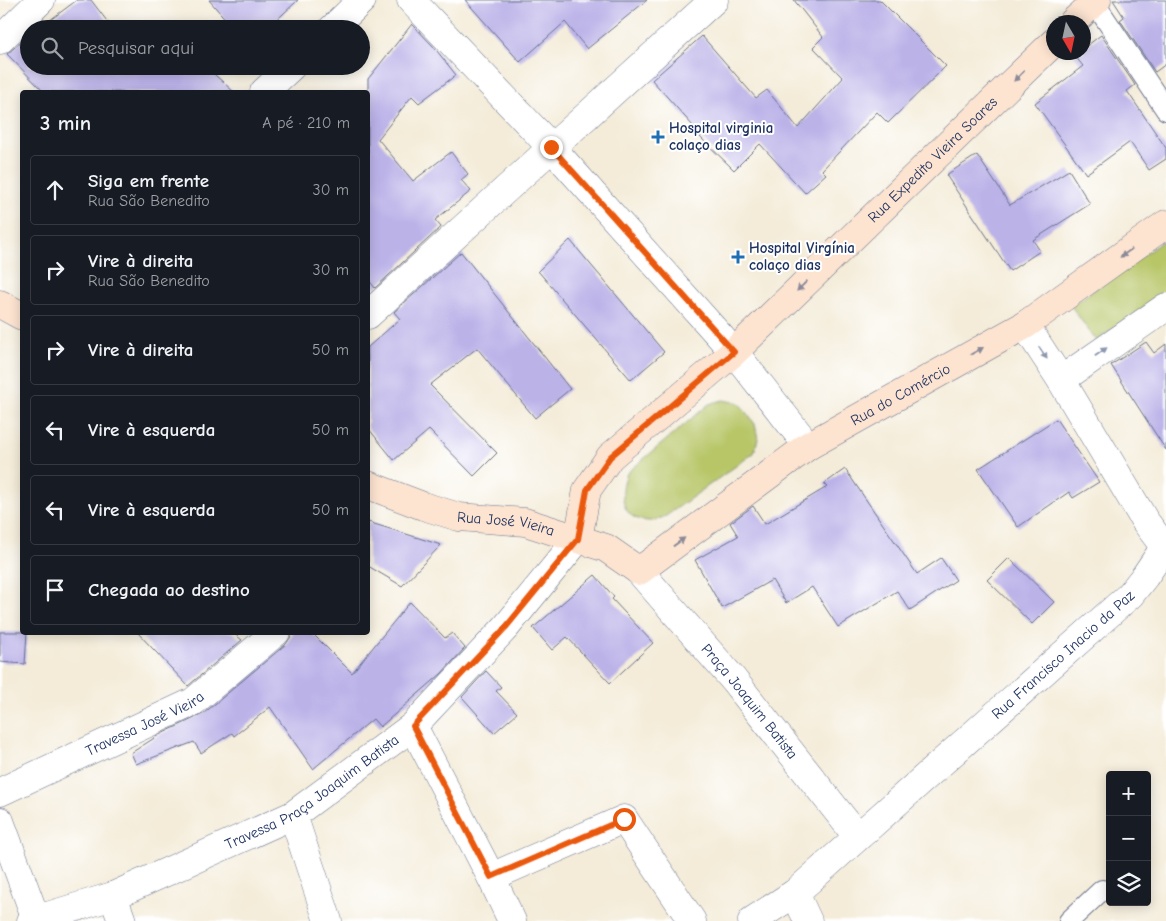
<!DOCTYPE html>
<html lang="pt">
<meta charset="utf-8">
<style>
:root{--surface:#171b24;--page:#20242c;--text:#f1f3f6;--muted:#9ea1a6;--line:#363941}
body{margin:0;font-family:"Comic Neue",sans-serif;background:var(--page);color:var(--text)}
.controls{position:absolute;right:15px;bottom:15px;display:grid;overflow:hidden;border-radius:5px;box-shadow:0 2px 12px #0003}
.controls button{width:45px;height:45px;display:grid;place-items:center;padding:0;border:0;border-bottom:1px solid var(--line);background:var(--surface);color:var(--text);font:25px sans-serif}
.compass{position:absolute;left:1046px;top:15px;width:45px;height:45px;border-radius:50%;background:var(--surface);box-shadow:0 2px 12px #0003;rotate:171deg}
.stop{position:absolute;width:15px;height:15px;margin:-11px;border:4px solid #ea580c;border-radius:50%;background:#fff}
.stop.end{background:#ea580c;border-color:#fff;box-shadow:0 1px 5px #0008}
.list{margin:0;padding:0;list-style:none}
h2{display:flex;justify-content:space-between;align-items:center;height:65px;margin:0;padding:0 20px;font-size:21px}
h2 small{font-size:16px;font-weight:400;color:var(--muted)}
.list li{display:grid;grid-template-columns:32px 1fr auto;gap:15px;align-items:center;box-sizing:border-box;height:70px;margin:0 10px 10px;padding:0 10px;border:1px solid var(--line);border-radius:5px}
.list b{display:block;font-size:19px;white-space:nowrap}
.list p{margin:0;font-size:16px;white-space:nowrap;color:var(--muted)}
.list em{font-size:16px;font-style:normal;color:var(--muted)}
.icon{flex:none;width:28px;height:28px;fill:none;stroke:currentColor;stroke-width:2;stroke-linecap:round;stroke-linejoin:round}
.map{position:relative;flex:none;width:1166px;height:921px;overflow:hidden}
.search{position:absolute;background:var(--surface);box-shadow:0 2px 12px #0003;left:20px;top:20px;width:350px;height:55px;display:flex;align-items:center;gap:12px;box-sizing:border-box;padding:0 18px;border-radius:28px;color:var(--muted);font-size:19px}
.panel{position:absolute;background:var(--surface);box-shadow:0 2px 12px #0003;left:20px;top:90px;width:350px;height:545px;border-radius:5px}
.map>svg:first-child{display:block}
.green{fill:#b8c668;stroke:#6a7a63}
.building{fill:#bbb2e8}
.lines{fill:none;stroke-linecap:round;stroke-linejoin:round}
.service-casing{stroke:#677189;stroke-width:22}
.minor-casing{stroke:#677189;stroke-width:29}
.secondary-casing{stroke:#677189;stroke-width:29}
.service{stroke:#fff;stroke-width:20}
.minor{stroke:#fff;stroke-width:28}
.secondary{stroke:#fde4d1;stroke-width:28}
.oneway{fill:#8c8a98}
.oneway2{fill:#8d97ae}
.route{stroke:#ea580c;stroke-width:6}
.poi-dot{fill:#1f6fb2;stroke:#fff;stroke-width:2}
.labels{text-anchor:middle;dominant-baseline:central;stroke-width:4;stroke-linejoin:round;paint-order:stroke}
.poi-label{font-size:15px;font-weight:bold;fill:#1b2f5e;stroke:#fff;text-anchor:start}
.street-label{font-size:15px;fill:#1b2f5e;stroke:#fff}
</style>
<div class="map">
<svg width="1166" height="921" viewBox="0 0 1166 921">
<rect width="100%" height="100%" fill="#fff"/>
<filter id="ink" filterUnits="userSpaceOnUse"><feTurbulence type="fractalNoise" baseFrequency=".02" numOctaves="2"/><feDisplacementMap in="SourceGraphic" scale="10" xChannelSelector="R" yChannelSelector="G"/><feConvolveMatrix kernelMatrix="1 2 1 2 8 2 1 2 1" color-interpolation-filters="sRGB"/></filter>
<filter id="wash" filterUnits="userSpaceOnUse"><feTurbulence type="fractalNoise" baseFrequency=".0096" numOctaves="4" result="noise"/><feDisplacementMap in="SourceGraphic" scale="20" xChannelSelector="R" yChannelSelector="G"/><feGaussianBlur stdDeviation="1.12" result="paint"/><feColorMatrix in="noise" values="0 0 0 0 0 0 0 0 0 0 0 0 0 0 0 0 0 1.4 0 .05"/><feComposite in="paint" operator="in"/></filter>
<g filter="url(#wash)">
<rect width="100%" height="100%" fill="#f4ecd9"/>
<path class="green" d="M1166,239V292L1096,341L1071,306Z
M723,400L739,403L755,424L758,439L754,453L666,516C661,518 655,521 650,521C620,521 619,494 627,473L709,404Z"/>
<g id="blocks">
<path class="building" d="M77,0H91L113,29H38Z
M209,0H298L267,29H234Z
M465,0H647L587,49L565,22L520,62Z
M794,0H880L946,66L888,123L877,112L822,170L826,174L805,193L760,144L734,170L700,137L701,135L652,80L702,36L756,98L767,90L798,128L843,78L813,47L823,37Z
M1113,0H1166V64L1155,72L1120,20L1124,17Z
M412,24L433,46L456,75L419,103L412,96L378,139L413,181L451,152L468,174L461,180L471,191L435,220L441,227L375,288L368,279V79Z
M29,35V66H205L234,92H44L7,54Z
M1101,35L1135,85L1127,91L1166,148V159L1149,170L1130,142L1086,174L1035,103L1083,66L1074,55L1078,52H1084V48Z
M977,155L1010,205L1069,170L1090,204L1033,240L1040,251L1010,271L946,175Z
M570,240L664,352L631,380L538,271Z
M461,252L570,389L535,418L477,348L430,385L497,453L474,476L429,430L394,460L368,428V347L400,319L394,312Z
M1146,342L1154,353L1166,344V450L1111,365Z
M1056,419L1099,482L1073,498L1069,492L1018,527L978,469Z
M845,469L917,574L941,558L956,580L910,610L897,591L838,627L812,587L786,603L772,580L722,608L695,560L738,536L730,523L753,506L765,524L827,487L824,484Z
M368,522L441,545L402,586L368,566Z
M1009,558L1054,602L1032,624L987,580Z
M595,575L614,597L612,599L653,643L610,683L567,637L552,650L533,628Z
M410,602L445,638L452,633L465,648L441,674L380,727L373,719L313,769L270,707L234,736L232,733L201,753L194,742L136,764L131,753L159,735L203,714L286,644L294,632H311L352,673Z
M0,632H27L25,664L0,662Z
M137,632H232L242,640L188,686Z
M486,671L501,687L496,691L517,713L494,733L462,697Z"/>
</g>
</g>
<g filter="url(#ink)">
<use href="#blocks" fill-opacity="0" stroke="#677189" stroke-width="1"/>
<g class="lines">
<g class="service-casing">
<path id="service" d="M1094,2L1166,110
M1069,921L1102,890"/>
</g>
<g class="minor-casing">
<g id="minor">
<path d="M411,0L551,147L734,352L808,446"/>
<path d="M332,29L362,0"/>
<path d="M0,40L41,0"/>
<path d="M264,92L292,66"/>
<path d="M368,315L714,0"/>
<path d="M1025,325L1061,380L1145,521L1166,549"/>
<path d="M1061,380L1166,307"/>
<path id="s1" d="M639,571L732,678L857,836"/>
<path d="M413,726L491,877L512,921"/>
<path id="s2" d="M0,792L193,702L276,632"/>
<path d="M293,815L328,921"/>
<path d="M0,821L36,919"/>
<path d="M491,877L624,819L692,921"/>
<path d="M795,893L808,921"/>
<path d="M113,896L122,921"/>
<path id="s3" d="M31,921L113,896L293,815L413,726L506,627L578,539"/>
<path id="s4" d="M752,921L795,893L1130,595L1145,576L1164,548"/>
</g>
</g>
<g class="secondary-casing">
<g id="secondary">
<path d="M1073,22L1097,0"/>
<path d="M0,304L22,316"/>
<path id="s5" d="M368,485L423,506L459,517L525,522L606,548L639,571L808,446L1025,325L1166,224"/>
<path id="s6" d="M578,539L587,490L610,457L734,352L1054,42"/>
</g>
</g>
<use href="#service" class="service"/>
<use href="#minor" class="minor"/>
<use href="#secondary" class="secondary"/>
</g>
<defs><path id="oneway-solid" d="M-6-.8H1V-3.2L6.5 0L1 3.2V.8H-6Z" transform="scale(1.25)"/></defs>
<g class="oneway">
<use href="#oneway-solid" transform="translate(1019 76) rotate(136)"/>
<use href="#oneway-solid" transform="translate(1126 253) rotate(145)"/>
<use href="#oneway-solid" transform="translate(802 286) rotate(136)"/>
<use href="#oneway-solid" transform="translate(977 351) rotate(-29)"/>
<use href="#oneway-solid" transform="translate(679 542) rotate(-36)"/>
</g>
<g class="oneway2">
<use href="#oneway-solid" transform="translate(1101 352) rotate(-35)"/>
<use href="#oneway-solid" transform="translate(1043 353) rotate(56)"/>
</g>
</g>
<g class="lines" filter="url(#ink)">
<path class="route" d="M551,147L734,352L610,457L587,490L578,539L506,627L413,726L491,877L624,819"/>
</g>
<g class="poi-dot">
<path d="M655.5 129.5h5v5h5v5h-5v5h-5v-5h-5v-5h5z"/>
<path d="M735.5 249.5h5v5h5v5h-5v5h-5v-5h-5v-5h5z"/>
</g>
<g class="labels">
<g class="poi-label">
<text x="669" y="128">Hospital virginia<tspan x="669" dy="17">colaço dias</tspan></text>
<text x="749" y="248">Hospital Virgínia<tspan x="749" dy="17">colaço dias</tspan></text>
</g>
<g class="street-label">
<text stroke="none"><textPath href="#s6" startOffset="529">Rua Expedito Vieira Soares</textPath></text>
<text stroke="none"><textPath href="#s5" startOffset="604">Rua do Comércio</textPath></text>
<text stroke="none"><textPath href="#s5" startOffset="144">Rua José Vieira</textPath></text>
<text stroke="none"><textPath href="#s4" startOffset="410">Rua Francisco Inacio da Paz</textPath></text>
<text stroke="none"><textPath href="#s1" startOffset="171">Praça Joaquim Batista</textPath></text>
<text stroke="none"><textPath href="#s2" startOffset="160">Travessa José Vieira</textPath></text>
<text stroke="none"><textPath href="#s3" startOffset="311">Travessa Praça Joaquim Batista</textPath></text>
</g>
</g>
</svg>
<div class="controls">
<button>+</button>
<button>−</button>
<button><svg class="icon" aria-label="layers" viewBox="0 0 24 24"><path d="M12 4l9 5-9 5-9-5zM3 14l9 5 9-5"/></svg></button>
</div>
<svg class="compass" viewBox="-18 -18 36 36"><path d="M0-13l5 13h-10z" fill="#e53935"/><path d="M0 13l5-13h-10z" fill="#9ea1a6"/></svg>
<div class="stop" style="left:624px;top:819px"></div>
<div class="stop end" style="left:551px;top:147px"></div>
<div class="search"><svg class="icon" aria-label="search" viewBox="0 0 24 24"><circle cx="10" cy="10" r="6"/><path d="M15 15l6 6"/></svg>Pesquisar aqui</div>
<section class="panel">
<h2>3 min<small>A pé · 210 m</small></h2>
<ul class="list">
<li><svg class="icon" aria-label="ahead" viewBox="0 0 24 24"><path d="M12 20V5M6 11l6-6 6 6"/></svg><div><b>Siga em frente</b><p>Rua São Benedito</p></div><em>30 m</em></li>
<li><svg class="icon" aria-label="right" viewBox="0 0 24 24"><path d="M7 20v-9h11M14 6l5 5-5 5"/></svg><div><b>Vire à direita</b><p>Rua São Benedito</p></div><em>30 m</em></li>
<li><svg class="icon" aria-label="right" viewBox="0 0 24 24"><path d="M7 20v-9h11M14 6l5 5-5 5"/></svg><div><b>Vire à direita</b></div><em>50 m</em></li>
<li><svg class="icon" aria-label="left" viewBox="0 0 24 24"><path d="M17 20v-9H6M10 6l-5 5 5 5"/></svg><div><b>Vire à esquerda</b></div><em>50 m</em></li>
<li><svg class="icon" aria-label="left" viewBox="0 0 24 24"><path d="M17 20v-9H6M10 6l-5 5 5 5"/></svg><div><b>Vire à esquerda</b></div><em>50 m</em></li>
<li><svg class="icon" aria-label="arrive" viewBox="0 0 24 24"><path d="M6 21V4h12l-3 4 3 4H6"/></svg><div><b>Chegada ao destino</b></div></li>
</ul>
</section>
</div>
